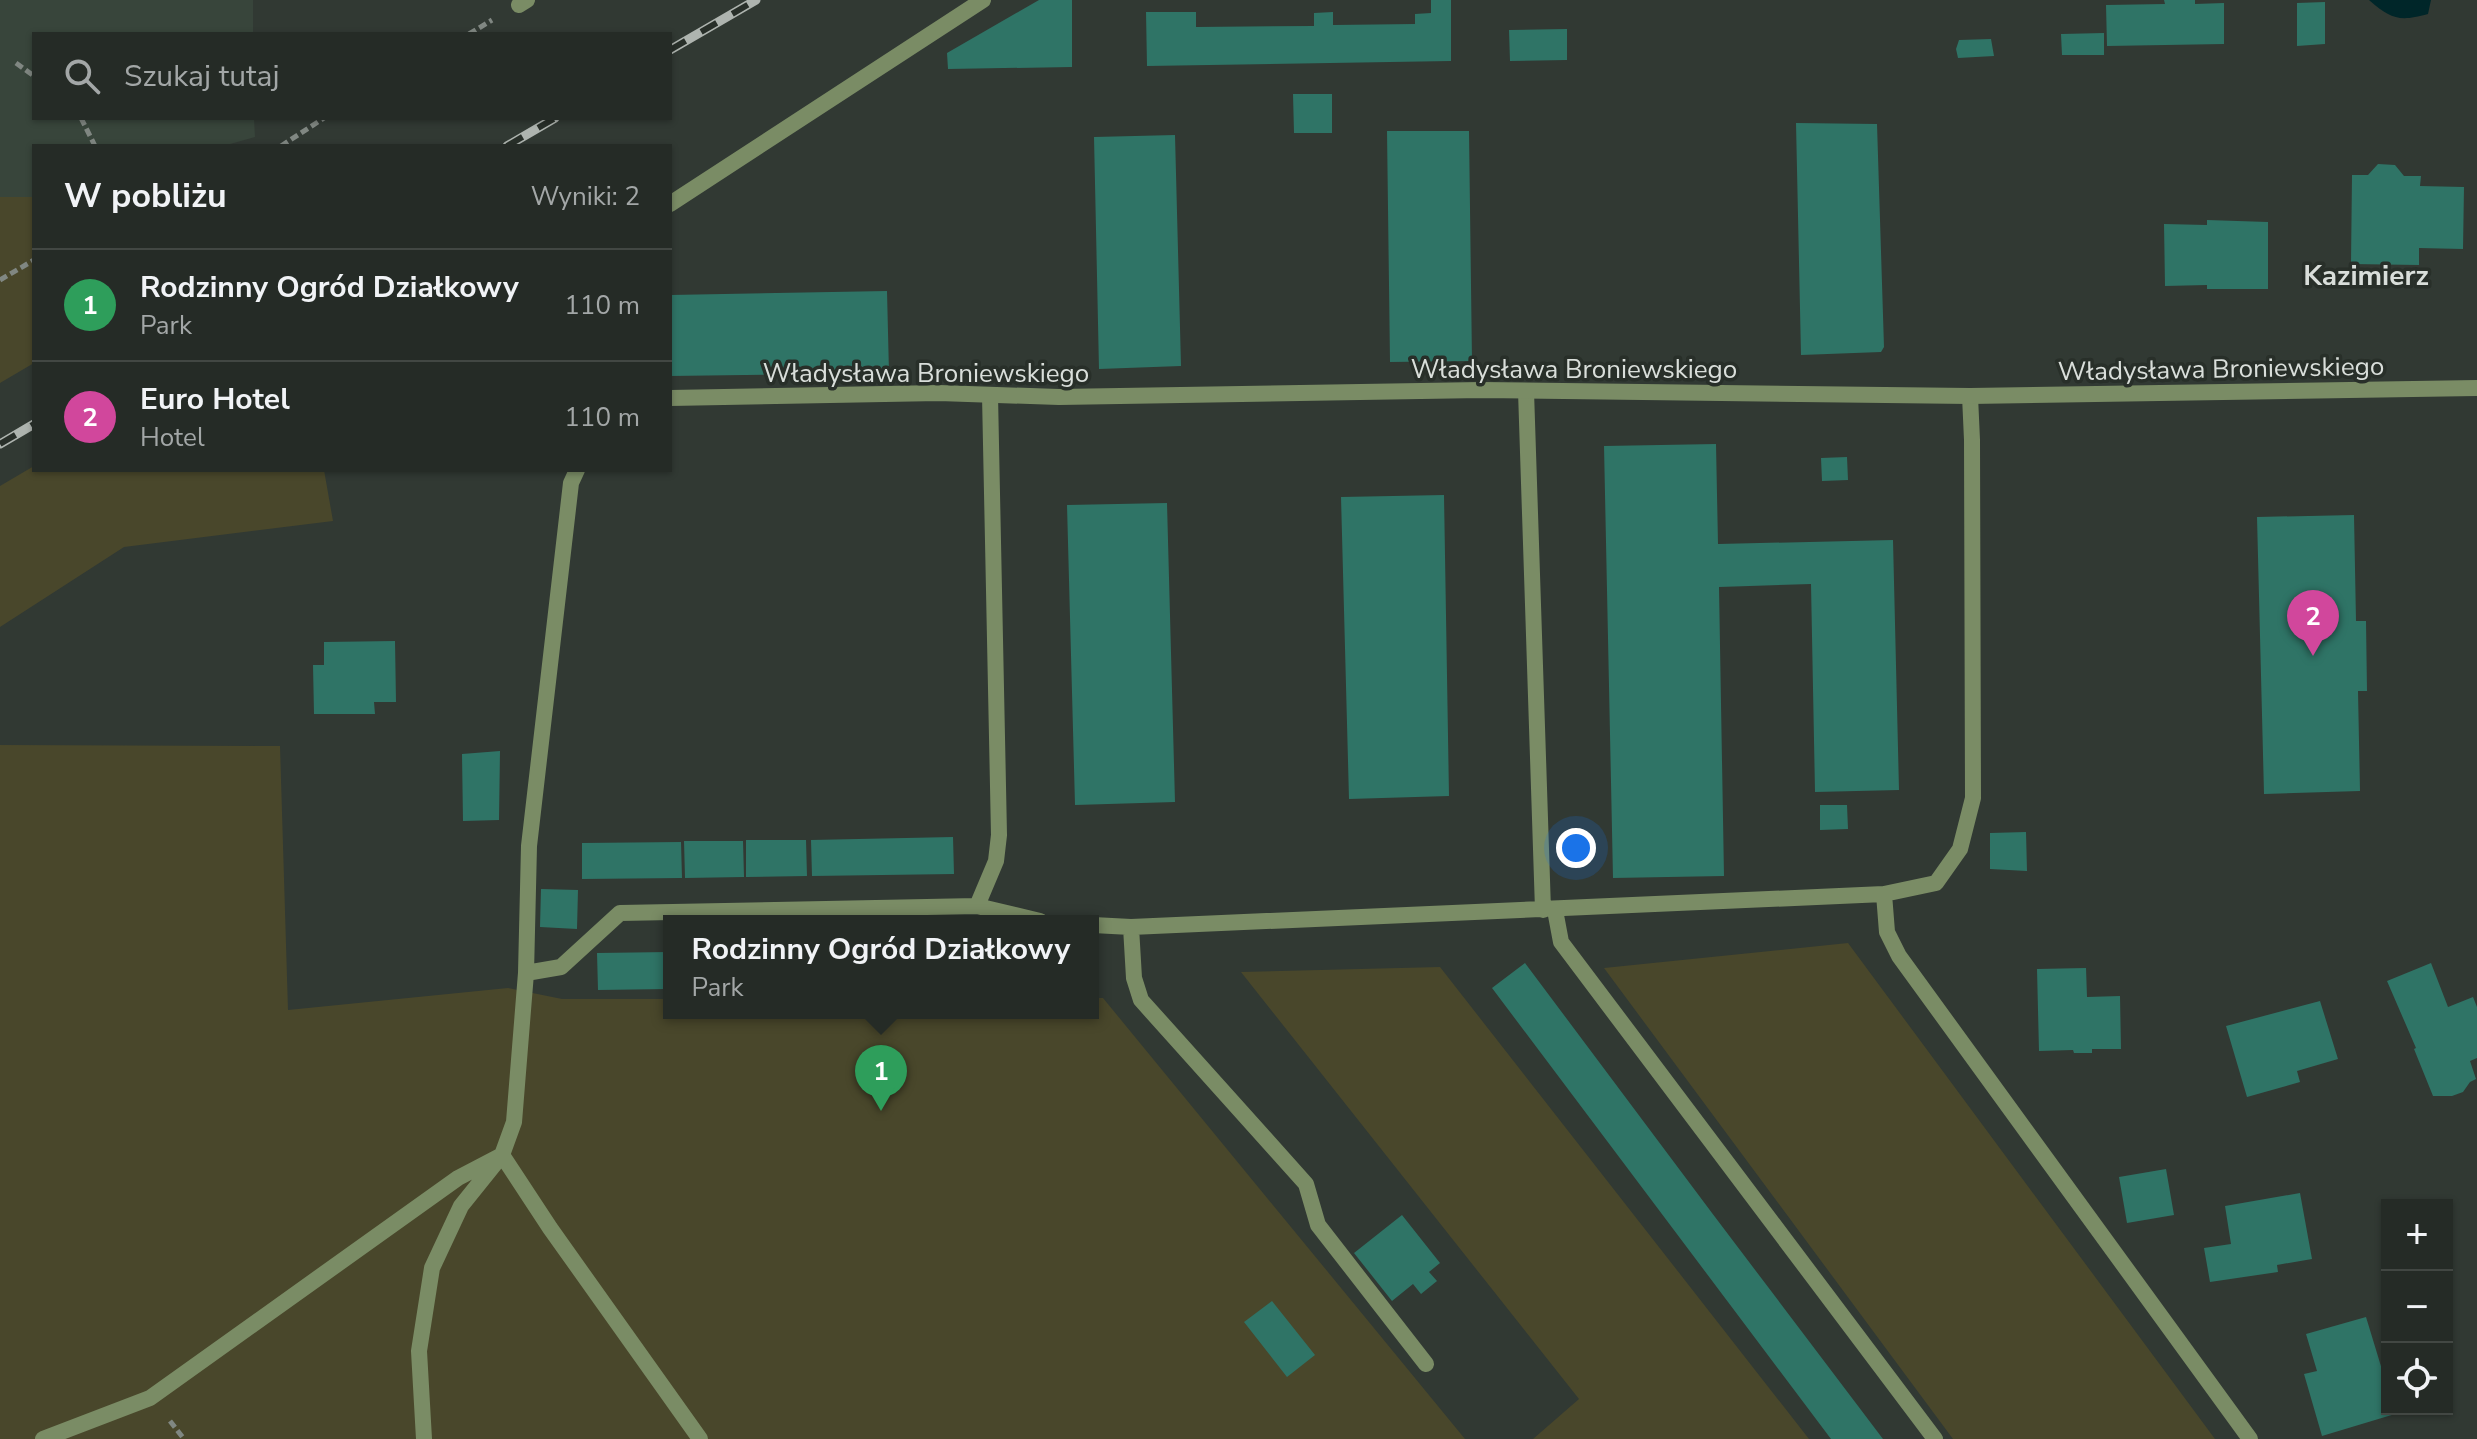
<!DOCTYPE html>
<html lang="pl">
<meta charset="utf-8">
<style>
:root{--surface:#252b26;--page:#2d332e;--text:#f1f3f6;--muted:#a3a7a7;--line:#424743;--accent:#a3b2fd}
body{margin:0;font-family:"Nunito Sans",sans-serif;background:var(--page);color:var(--text)}
.controls{position:absolute;right:24px;bottom:24px;display:grid;overflow:hidden;border-radius:0px;box-shadow:0 2px 6px #0004}
.controls button{width:72px;height:72px;display:grid;place-items:center;padding:0;border:0;border-bottom:2px solid var(--line);background:var(--surface);color:var(--text);font:40px sans-serif}
.you{position:absolute;left:1576px;top:848px;width:28px;height:28px;margin:-20px;border:6px solid #fff;border-radius:50%;background:#1a73e8;box-shadow:0 0 0 12px #1a73e833}
.badge{display:grid;place-items:center;width:52px;height:52px;border-radius:50%;background:var(--accent);color:#fff;font-size:26px;font-weight:700}
.pin{position:absolute;translate:-50% -66px;filter:drop-shadow(0 2px 4px #0008)}
.pin::after{content:'';position:absolute;top:42px;width:28px;height:24px;background:inherit;clip-path:polygon(0 0,100% 0,50% 100%)}
.popup{position:absolute;left:663px;top:915px;width:436px;height:104px;box-sizing:border-box;display:grid;place-content:center;border-radius:0px;background:var(--surface);filter:drop-shadow(0 2px 6px #0005);font-size:26px;white-space:nowrap;color:var(--muted)}
.popup b{font-size:30px;color:var(--text)}
.popup::after{content:'';position:absolute;left:50%;top:100%;margin-left:-16px;border:16px solid transparent;border-top-color:var(--surface)}
.list{margin:0;padding:0;list-style:none}
h2{display:flex;justify-content:space-between;align-items:center;height:104px;margin:0;padding:0 32px;font-size:34px}
h2 small{font-size:26px;font-weight:400;color:var(--muted)}
.list li{display:grid;grid-template-columns:52px 1fr auto;gap:24px;align-items:center;box-sizing:border-box;height:112px;padding:0 32px;border-top:2px solid var(--line)}
.list b{display:block;font-size:30px;white-space:nowrap}
.list p{margin:0;font-size:26px;white-space:nowrap;color:var(--muted)}
.list em{font-size:26px;font-style:normal;color:var(--muted)}
.icon{flex:none;width:44px;height:44px;fill:none;stroke:currentColor;stroke-width:2;stroke-linecap:round;stroke-linejoin:round}
.map{position:relative;flex:none;width:2477px;height:1439px;overflow:hidden}
.search{position:absolute;background:var(--surface);box-shadow:0 2px 6px #0004;left:32px;top:32px;width:640px;height:88px;display:flex;align-items:center;gap:20px;box-sizing:border-box;padding:0 28px;border-radius:0px;color:var(--muted);font-size:30px}
.panel{position:absolute;background:var(--surface);box-shadow:0 2px 6px #0004;left:32px;top:144px;width:640px;height:328px;border-radius:0px}
.map>svg:first-child{display:block}
.built{fill:#38453b}
.green{fill:#49472b}
.water{fill:#002629}
.building{fill:#2f7466}
.lines{fill:none;stroke-linecap:round;stroke-linejoin:round}
.path{stroke:#808782;stroke-width:5;stroke-dasharray:8 4;stroke-linecap:butt}
.service{stroke:#7a8c65;stroke-width:16}
.minor{stroke:#7a8c65;stroke-width:16}
.rail-casing{stroke:#aeb4af;stroke-width:9}
.rail{stroke:#282f29;stroke-width:6;stroke-dasharray:18;stroke-linecap:butt}
.labels{text-anchor:middle;dominant-baseline:central;stroke-width:7;stroke-linejoin:round;paint-order:stroke}
.street-label{font-size:26px;fill:#d9deda;stroke:#282f29}
.neighbourhood-label{font-size:28px;font-weight:bold;fill:#d9deda;stroke:#282f29}
</style>
<div class="map">
<svg width="2477" height="1439" viewBox="0 0 2477 1439">
<rect width="100%" height="100%" fill="#313933"/>
<path class="built" d="M0,0H253V34H34V118H254L255,137L223,146H34V197H0Z"/>
<path class="green" d="M0,197H34V363L0,383Z
M34,466V470H324L333,521L124,547L0,627V486Z
M0,745L280,746L288,1010L508,988L562,999H669V1013H1093V998H1103L1465,1439H0Z
M1848,943L2215,1439H1953L1604,968Z
M1440,967L1809,1439H1533L1579,1399L1241,972Z"/>
<path class="water" d="M2369,0H2431L2428,14C2399,22 2391,19 2369,0Z"/>
<path class="building" d="M1039,0H1072V67L948,69L947,53Z
M1431,0H1451V61L1147,66L1146,12H1196V27L1314,26V13L1333,12V25L1415,24V14L1431,13Z
M2164,0H2195V4L2224,3V44L2107,46L2106,5L2165,4Z
M2325,2V44L2297,46V3Z
M1567,29V60L1510,61L1509,30Z
M2104,33V55H2062L2061,34Z
M1991,39L1994,56L1958,58L1956,49L1959,40Z
M1293,94H1332V133H1294Z
M1796,123L1877,124L1884,347L1881,352L1801,355Z
M1387,131H1469L1472,361L1390,362Z
M1175,135L1181,366L1099,369L1094,137Z
M2378,164L2395,165L2404,176H2421L2420,186L2464,187L2463,249L2419,248V265L2351,264L2352,175H2368Z
M2207,220L2268,222V289H2207V285L2165,286L2164,224L2207,225Z
M887,291L889,373L670,376V295Z
M1716,444L1718,544L1893,540L1899,790L1815,792L1811,584L1719,587L1724,876L1613,878L1604,446Z
M1847,457L1848,480L1822,481L1821,458Z
M1444,495L1449,796L1349,799L1341,497Z
M1167,503L1175,802L1075,805L1067,505Z
M2354,515L2356,621H2366L2367,691H2358L2360,791L2264,794L2257,517Z
M395,641L396,702H374L375,714H314L313,665H324V642Z
M500,751L499,820L463,821L462,754Z
M1820,805H1847L1848,829L1820,830Z
M2026,832L2027,871L1990,869V833Z
M953,837L954,874L812,876L811,840Z
M746,840H806L807,876L746,877Z
M684,841H743L744,877L685,878Z
M681,842L682,878L582,879V843Z
M541,889L578,890L577,929L540,927Z
M669,952V989L598,990L597,953Z
M1525,963L1712,1213L1883,1439H1831L1492,988Z
M2431,963L2448,1007L2473,997L2477,1007V1058L2470,1061L2476,1079L2470,1082L2463,1092L2452,1096H2433L2414,1049L2416,1048L2387,981Z
M2086,968L2087,997L2120,996L2121,1049H2092V1053H2074L2073,1050L2039,1051L2037,969Z
M2320,1001L2338,1059L2297,1071L2300,1082L2247,1097L2226,1026Z
M2166,1169L2174,1215L2127,1223L2119,1177Z
M2300,1193L2312,1259L2277,1265L2278,1272L2210,1282L2204,1248L2231,1244L2225,1206Z
M1402,1215L1440,1263L1429,1272L1437,1281L1421,1294L1413,1284L1392,1301L1354,1253Z
M1272,1301L1315,1355L1287,1377L1244,1322Z
M2366,1317L2387,1386V1409H2394L2395,1414L2322,1436L2304,1374L2317,1371L2306,1334Z"/>
<g class="lines">
<path class="path" d="M469,34L492,20
M16,63L34,76
M81,118L95,146
M281,146L324,118
M0,280L34,260
M170,1421L184,1439"/>
<path class="service" d="M519,5L527,0
M670,204L983,0
M1526,391L1543,910
M1884,894L1887,932L1899,956L2250,1439
M977,906L996,861L999,835L990,395
M1555,910L1561,942L1935,1439
M1093,925L1131,927L1884,894L1936,883L1960,849L1973,798L1972,440L1970,396
M1131,927L1134,978L1141,1000L1306,1184L1318,1225L1426,1364
M526,973L561,967L620,913L977,906L1040,921
M43,1439L150,1398L458,1178L502,1155L550,1228L700,1439
M424,1439L419,1351L432,1268L461,1206L502,1155L514,1122L526,973L529,846L571,483L577,470"/>
<path class="minor" d="M670,398L939,393L1059,397L1481,390L1970,396L2477,388"/>
<g class="rail-casing">
<path id="rail" d="M670,50L756,0
M507,146L555,118
M0,444L34,424"/>
</g>
<use href="#rail" class="rail"/>
</g>
<g class="labels">
<g class="street-label">
<text x="1574" y="369">Władysława Broniewskiego</text>
<text transform="translate(2221 369) rotate(-1)">Władysława Broniewskiego</text>
<text x="926" y="373">Władysława Broniewskiego</text>
</g>
<g class="neighbourhood-label">
<text x="2366" y="276">Kazimierz</text>
</g>
</g>
</svg>
<div class="controls">
<button>+</button>
<button>−</button>
<button><svg class="icon" aria-label="locate" viewBox="0 0 24 24"><circle cx="12" cy="12" r="6"/><path d="M12 2v4M12 18v4M2 12h4M18 12h4"/></svg></button>
</div>
<div class="you"></div>
<div class="pin badge" style="left:881px;top:1111px;background:#2e9e5b">1</div>
<div class="popup"><b>Rodzinny Ogród Działkowy</b>Park</div>
<div class="pin badge" style="left:2313px;top:656px;background:#d1479c">2</div>
<div class="search"><svg class="icon" aria-label="search" viewBox="0 0 24 24"><circle cx="10" cy="10" r="6"/><path d="M15 15l6 6"/></svg>Szukaj tutaj</div>
<section class="panel">
<h2>W pobliżu<small>Wyniki: 2</small></h2>
<ul class="list">
<li><span class="badge" style="background:#2e9e5b">1</span><div><b>Rodzinny Ogród Działkowy</b><p>Park</p></div><em>110 m</em></li>
<li><span class="badge" style="background:#d1479c">2</span><div><b>Euro Hotel</b><p>Hotel</p></div><em>110 m</em></li>
</ul>
</section>
</div>
